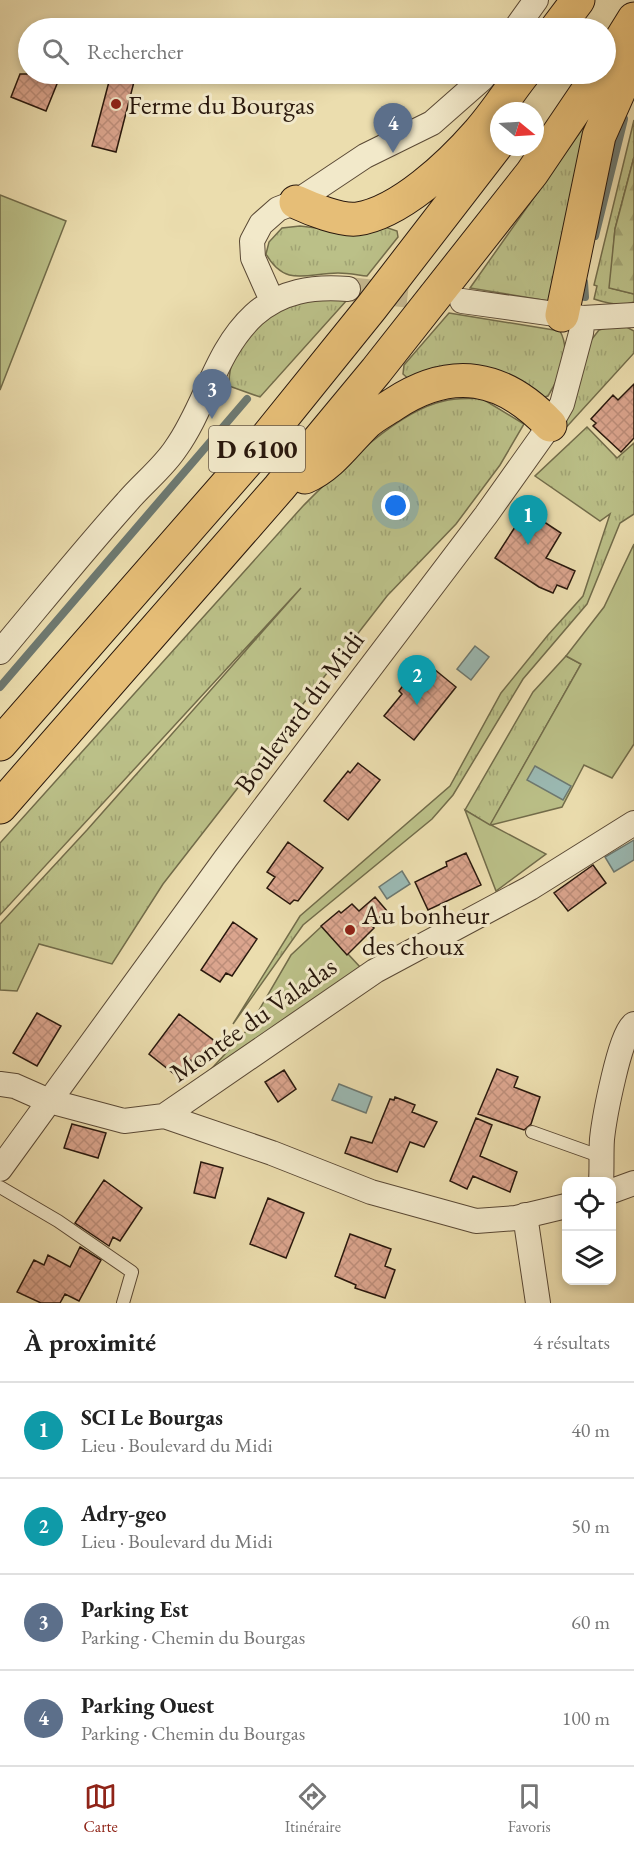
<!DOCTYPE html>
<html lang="fr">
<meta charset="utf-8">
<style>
:root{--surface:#fff;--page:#f2f2f2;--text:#222;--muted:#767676;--line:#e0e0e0;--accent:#8f2418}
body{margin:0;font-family:"EB Garamond",serif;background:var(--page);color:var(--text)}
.controls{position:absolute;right:18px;bottom:18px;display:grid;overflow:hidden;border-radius:12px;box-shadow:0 3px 9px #0003}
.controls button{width:54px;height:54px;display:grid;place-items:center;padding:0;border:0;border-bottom:2px solid var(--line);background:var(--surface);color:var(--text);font:30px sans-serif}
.compass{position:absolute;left:490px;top:102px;width:54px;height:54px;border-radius:50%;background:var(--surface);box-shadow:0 3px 9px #0003;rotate:108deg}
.you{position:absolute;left:396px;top:506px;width:21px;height:21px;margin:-15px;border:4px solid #fff;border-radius:50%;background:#1a73e8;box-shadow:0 0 0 9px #1a73e833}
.badge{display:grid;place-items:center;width:39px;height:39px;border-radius:50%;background:var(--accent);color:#fff;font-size:20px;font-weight:700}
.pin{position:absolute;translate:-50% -50px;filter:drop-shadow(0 2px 3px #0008)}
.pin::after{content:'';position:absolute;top:32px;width:21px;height:18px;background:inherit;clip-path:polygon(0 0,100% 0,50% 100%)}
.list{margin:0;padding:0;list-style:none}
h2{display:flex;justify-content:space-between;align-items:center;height:78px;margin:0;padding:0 24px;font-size:26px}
h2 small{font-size:20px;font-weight:400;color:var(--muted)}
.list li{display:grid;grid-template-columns:39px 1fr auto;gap:18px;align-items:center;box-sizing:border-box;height:96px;padding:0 24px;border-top:2px solid var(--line)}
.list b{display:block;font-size:22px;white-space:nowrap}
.list p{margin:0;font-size:20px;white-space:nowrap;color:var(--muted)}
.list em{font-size:20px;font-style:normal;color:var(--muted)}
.icon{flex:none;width:33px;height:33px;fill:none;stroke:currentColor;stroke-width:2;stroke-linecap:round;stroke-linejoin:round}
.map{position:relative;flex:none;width:634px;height:1303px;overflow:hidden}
.search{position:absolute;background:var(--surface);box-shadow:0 3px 9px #0003;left:18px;right:18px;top:18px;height:66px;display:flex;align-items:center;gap:15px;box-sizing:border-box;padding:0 21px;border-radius:33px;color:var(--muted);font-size:22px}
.sheet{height:462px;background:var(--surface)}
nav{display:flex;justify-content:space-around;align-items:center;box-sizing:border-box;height:84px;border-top:2px solid var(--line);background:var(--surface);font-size:16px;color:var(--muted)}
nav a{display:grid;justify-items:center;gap:3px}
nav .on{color:var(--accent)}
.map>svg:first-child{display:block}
.grass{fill:url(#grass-tufts);stroke:#726c4a;stroke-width:1.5}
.forest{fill:url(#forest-firs);stroke:#726c4a;stroke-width:1.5}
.green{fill:#bbc088;stroke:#726c4a;stroke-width:1.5}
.water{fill:#9bbab4;stroke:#6d7971;stroke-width:1.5}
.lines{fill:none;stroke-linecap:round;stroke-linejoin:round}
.stream{stroke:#6d7971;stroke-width:8}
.building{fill:url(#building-cross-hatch);stroke:#29180d;stroke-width:1.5}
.minor-tunnel{stroke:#c4b68e;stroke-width:24;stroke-dasharray:24 12;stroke-linecap:butt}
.service-casing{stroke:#5a4935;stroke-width:14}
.minor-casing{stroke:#5a4935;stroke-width:26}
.primary-casing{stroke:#29180d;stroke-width:35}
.service{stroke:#f2e9ca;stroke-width:12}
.minor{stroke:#f2e9ca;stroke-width:24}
.primary{stroke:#e6be77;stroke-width:33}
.poi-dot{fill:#8f2418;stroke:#f2e9ca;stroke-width:2}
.labels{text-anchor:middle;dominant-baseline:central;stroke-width:6;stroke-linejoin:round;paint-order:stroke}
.shield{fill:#f2e9ca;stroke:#655746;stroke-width:1.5}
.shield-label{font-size:26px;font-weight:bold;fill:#29180d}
.poi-label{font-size:27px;fill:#29180d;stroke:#f2e9ca;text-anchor:start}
.street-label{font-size:27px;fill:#29180d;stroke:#f2e9ca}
</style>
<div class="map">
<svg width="634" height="1303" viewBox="0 0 634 1303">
<defs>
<pattern id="grass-tufts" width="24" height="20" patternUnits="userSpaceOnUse" patternTransform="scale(1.5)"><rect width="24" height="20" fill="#bbc088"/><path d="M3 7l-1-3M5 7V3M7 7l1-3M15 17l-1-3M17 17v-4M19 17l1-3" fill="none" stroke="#a1a474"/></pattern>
<pattern id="forest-firs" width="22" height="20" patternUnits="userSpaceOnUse" patternTransform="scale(1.5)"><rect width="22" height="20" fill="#bbc088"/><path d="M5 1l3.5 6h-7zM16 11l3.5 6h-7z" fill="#a1a474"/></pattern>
<pattern id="building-cross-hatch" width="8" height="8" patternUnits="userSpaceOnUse" patternTransform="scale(1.5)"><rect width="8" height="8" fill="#dba58e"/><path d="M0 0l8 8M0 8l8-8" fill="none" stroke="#bc8d79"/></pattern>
</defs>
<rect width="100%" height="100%" fill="#ebddae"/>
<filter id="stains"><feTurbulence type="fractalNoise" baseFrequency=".00333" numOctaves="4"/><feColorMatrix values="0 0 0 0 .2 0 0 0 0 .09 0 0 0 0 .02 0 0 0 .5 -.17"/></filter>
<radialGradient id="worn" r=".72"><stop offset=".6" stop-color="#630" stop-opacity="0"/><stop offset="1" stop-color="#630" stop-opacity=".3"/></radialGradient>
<path class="grass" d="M595,111L549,301L470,288Z
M634,120V157L615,229L610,288L634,294V302C622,307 606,303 594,299L597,286L594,285Z
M300,226L366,234L385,227L397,231L398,237L367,276C358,275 348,273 338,273C308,273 285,288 266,254L269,242L282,228Z
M304,299L347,300L260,397L229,386C228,339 265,315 304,299Z
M449,313L560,331C572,353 560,376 548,396L541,398L412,382L403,374L404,365Z
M621,324L634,331V353L551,444L578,386L585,348L599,330Z
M481,398L524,424L500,465L456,524L387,596L163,884L112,964L39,944L17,991L0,990V924L87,830L301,588L0,915V843L303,506C337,472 396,411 444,401C455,398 469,399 481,398Z
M587,427L617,458L634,443V514L620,523L587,604L523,679L453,795L432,819L303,925L233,1024L300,916L450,786L501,693L548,635L583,596L610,514L600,521L535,476Z
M566,656L581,664L490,826L465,810L533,692Z"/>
<path class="forest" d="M634,157V294L609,288L615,229Z"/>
<path class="green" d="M0,195L66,221L0,390Z
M634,544V744L612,778L584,765L562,807L491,825L546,854L496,891L465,810L490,825L581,664L566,656L604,607Z
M322,926L360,967L203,1078L248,1029L291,955Z"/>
<path class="water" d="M475,646L489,657L471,680L457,669Z
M535,766L571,786L563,800L527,780Z
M634,840V860L614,872L605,857Z
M402,871L410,884L387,899L379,887Z
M339,1084L372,1097L366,1113L332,1100Z"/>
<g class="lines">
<path class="stream" d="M595,236L624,119
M584,282L585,297
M0,687L247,399"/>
</g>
<path class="building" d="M20,74H61L46,111L11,97Z
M111,74H136L116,152L92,146Z
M634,384V438L621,452L593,426L596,423L591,419L613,395L618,400Z
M526,510L561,533L546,558L575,571L567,589L557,585L553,593L539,587L495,558Z
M434,669L456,687L414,740L384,716L402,694L399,691L411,675L415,677Z
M358,763L380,780L348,820L324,801L348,771L350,773Z
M288,842L323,868L298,901L294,900L290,904L267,888L275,877L267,872Z
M466,853L481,885L428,910L415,882L447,866L446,862Z
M593,865L606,883L568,911L554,893Z
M375,897L387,911L371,925L374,928L347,955L321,926L339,911L341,913L352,904L359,911Z
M233,922L257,939L232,976L226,973L220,982L201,970Z
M37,1013L61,1026L37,1066L13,1053Z
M179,1014L216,1042L197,1065L191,1060L178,1077L149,1054Z
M497,1069L518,1077L514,1087L540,1097L531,1124L524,1130L478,1114Z
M284,1070L296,1089L278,1102L265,1082Z
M395,1097L415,1105L412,1112L437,1122L424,1147L410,1142L397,1172L345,1153L351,1137L372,1143L390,1099L394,1100Z
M476,1118L492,1125L480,1156L517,1172L510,1192L473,1176L467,1189L450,1181Z
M72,1124L106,1133L98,1158L64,1148Z
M201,1162L223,1168L215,1198L194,1193Z
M104,1180L142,1208L120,1241L113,1237L109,1246L75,1223Z
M268,1198L304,1213L286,1258L250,1244Z
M350,1234L391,1249L385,1266L395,1270L385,1298L355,1288L356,1285L335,1276Z
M80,1247L101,1260L79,1301L65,1294L60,1303H41L17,1292L34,1260L44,1265L48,1255L70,1267Z"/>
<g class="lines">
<path class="minor-tunnel" d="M348,289L447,300"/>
<g class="service-casing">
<path id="service" d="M532,1132L602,1157
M0,1187L58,1221L132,1272L123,1303"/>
</g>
<g class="minor-casing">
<path id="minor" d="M516,28L536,0
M275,300L269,294L253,258L252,241L261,224L278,209L296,202L365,156L432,123L482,79L486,74
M462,301L583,318L634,315
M0,652C42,602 83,551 127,502C142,484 163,468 176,448C206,406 215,351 254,315C281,291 313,286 348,289
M0,1084L15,1086L49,1101L124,1121L164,1116L375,971L530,888L634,823
M164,1116L272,1153L371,1192L476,1221L516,1218L566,1206
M0,1169L226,858L486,515L550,425L562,404L581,333L583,318
M601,1182C602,1168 601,1153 602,1139C604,1120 620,1032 634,1024
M612,1191L634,1183
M525,1215L538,1303"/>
</g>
<g class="primary-casing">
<path id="primary" d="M557,28L578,0
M606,64L634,19
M296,202C311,209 341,221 357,219C400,213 451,164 479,132C495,114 508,93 523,74
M562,315L599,136L634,57
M305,477C331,466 347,441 367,422C375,415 385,410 394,404C452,366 503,375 550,425
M0,744L250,458L371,308L499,142
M0,807L279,488L376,371L532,173L599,74"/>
</g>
<use href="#service" class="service"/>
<use href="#minor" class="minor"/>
<use href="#primary" class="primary"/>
</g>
<g class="poi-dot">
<circle cx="116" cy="104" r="6"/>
<circle cx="350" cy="930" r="6"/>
</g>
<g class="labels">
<rect class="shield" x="209" y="426" width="96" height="46" rx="4.5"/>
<g class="shield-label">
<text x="257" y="449">D 6100</text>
</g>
<g class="poi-label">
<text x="128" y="104">Ferme du Bourgas</text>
<text x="362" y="914">Au bonheur<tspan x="362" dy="31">des choux</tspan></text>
</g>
<g class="street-label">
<text transform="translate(299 712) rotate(-53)">Boulevard du Midi</text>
<text transform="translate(253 1019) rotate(-35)">Montée du Valadas</text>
</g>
</g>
<rect width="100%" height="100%" filter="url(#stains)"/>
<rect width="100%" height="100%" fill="url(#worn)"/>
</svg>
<div class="controls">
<button><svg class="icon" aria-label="locate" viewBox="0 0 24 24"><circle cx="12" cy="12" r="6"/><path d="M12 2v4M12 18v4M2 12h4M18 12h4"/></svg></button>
<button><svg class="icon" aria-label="layers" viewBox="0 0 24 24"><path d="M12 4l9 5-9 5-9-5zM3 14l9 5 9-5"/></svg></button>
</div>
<svg class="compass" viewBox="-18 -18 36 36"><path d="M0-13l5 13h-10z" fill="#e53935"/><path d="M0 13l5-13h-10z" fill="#767676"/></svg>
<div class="you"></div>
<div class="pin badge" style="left:528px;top:545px;background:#0f9aa8">1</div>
<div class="pin badge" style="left:417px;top:705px;background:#0f9aa8">2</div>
<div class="pin badge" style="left:212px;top:419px;background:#5c6f8a">3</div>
<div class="pin badge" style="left:393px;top:153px;background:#5c6f8a">4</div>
<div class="search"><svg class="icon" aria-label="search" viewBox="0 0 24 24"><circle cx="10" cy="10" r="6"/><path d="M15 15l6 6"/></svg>Rechercher</div>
</div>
<section class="sheet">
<h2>À proximité<small>4 résultats</small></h2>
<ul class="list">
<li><span class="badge" style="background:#0f9aa8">1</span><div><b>SCI Le Bourgas</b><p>Lieu · Boulevard du Midi</p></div><em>40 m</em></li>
<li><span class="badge" style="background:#0f9aa8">2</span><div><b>Adry-geo</b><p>Lieu · Boulevard du Midi</p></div><em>50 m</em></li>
<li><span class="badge" style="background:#5c6f8a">3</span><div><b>Parking Est</b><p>Parking · Chemin du Bourgas</p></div><em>60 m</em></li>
<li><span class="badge" style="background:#5c6f8a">4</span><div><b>Parking Ouest</b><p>Parking · Chemin du Bourgas</p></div><em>100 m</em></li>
</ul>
</section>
<nav>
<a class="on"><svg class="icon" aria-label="map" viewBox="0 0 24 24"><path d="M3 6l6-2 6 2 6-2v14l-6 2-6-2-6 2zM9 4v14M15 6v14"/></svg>Carte</a>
<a><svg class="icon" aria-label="directions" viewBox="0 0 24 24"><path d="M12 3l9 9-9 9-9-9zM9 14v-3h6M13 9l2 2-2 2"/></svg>Itinéraire</a>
<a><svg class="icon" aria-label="saved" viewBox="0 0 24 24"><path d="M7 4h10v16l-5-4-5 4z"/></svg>Favoris</a>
</nav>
